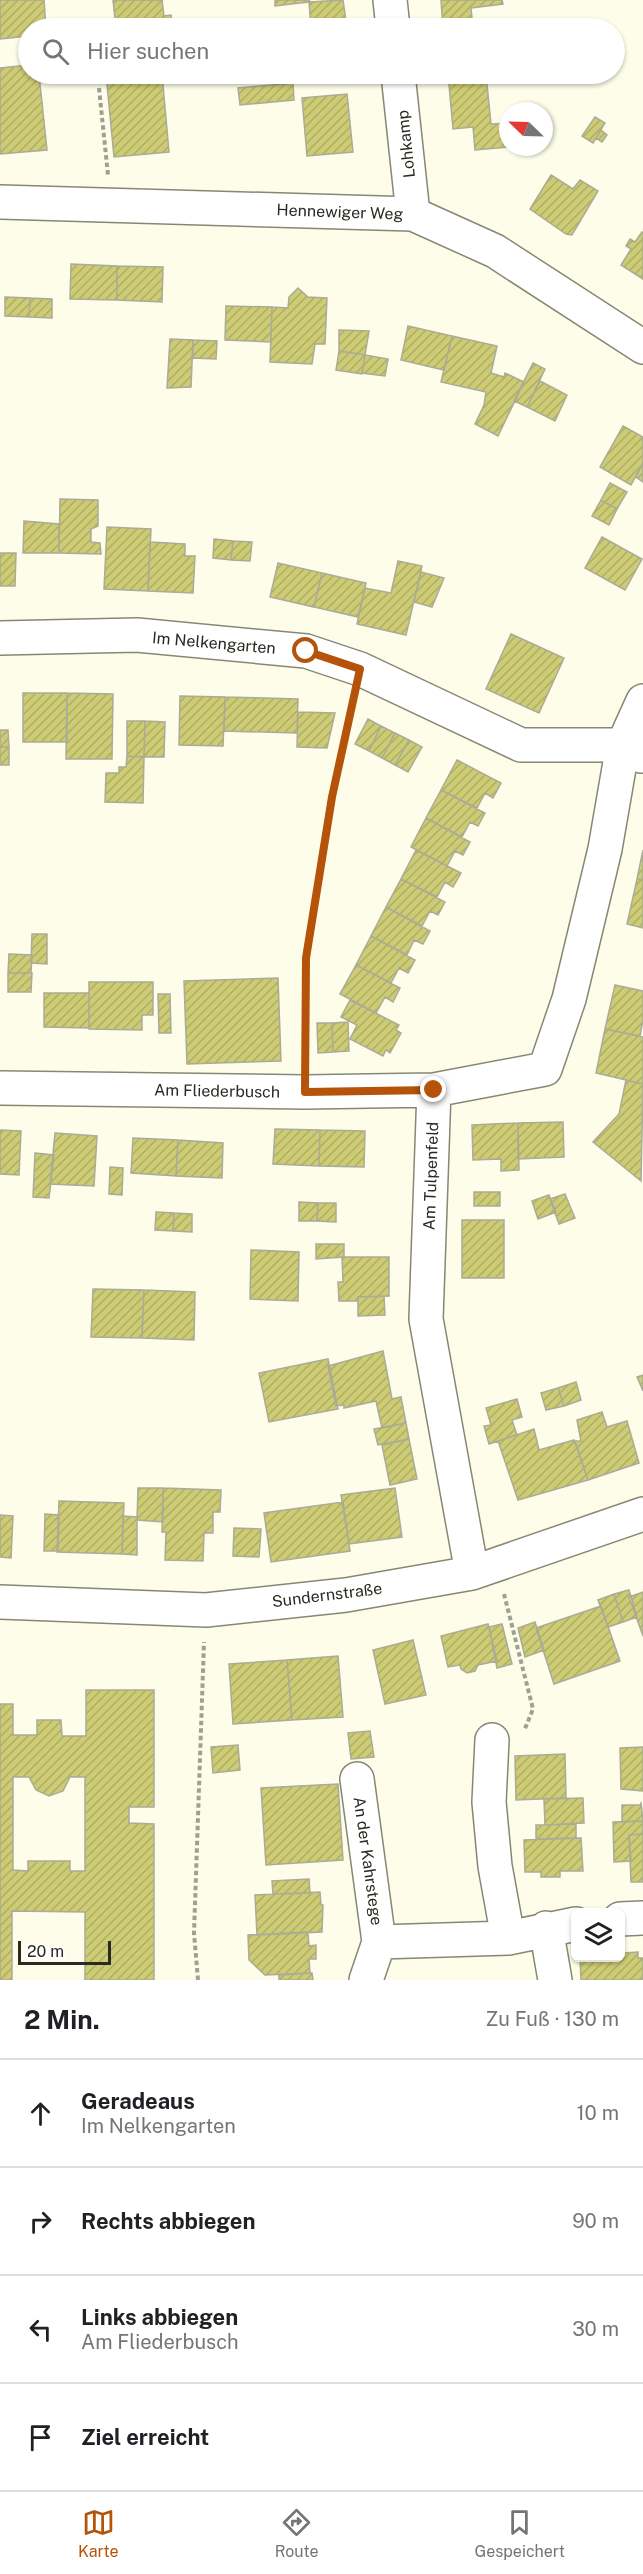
<!DOCTYPE html>
<html lang="de">
<meta charset="utf-8">
<style>
:root{--surface:#fff;--page:#f6f6f6;--text:#202124;--muted:#757577;--line:#e0e0e0;--accent:#b45309}
body{margin:0;font-family:"Public Sans",sans-serif;background:var(--page);color:var(--text)}
.controls{position:absolute;right:18px;bottom:18px;display:grid;overflow:hidden;border-radius:9px;box-shadow:0 2px 4px #0004}
.controls button{width:54px;height:54px;display:grid;place-items:center;padding:0;border:0;border-bottom:2px solid var(--line);background:var(--surface);color:var(--text);font:30px sans-serif}
.compass{position:absolute;left:499px;top:102px;width:54px;height:54px;border-radius:50%;background:var(--surface);box-shadow:0 2px 4px #0004;rotate:293deg}
.scale{position:absolute;left:18px;bottom:15px;width:93px;box-sizing:border-box;padding-left:6px;border:3px solid #292a22;border-top:0;font-size:16px;line-height:21px;white-space:nowrap;color:#292a22;-webkit-text-stroke:4px #fff;paint-order:stroke}
.stop{position:absolute;width:18px;height:18px;margin:-14px;border:4px solid #b45309;border-radius:50%;background:#fff}
.stop.end{background:#b45309;border-color:#fff;box-shadow:0 2px 6px #0008}
.list{margin:0;padding:0;list-style:none}
h2{display:flex;justify-content:space-between;align-items:center;height:78px;margin:0;padding:0 24px;font-size:26px}
h2 small{font-size:20px;font-weight:400;color:var(--muted)}
.list li{display:grid;grid-template-columns:39px 1fr auto;gap:18px;align-items:center;box-sizing:border-box;height:108px;padding:0 24px;border-top:2px solid var(--line)}
.list b{display:block;font-size:22px;white-space:nowrap}
.list p{margin:0;font-size:20px;white-space:nowrap;color:var(--muted)}
.list em{font-size:20px;font-style:normal;color:var(--muted)}
.icon{flex:none;width:33px;height:33px;fill:none;stroke:currentColor;stroke-width:2;stroke-linecap:round;stroke-linejoin:round}
.map{position:relative;flex:none;width:643px;height:1980px;overflow:hidden}
.search{position:absolute;background:var(--surface);box-shadow:0 2px 4px #0004;left:18px;right:18px;top:18px;height:66px;display:flex;align-items:center;gap:15px;box-sizing:border-box;padding:0 21px;border-radius:33px;color:var(--muted);font-size:22px}
.sheet{height:510px;background:var(--surface)}
nav{display:flex;justify-content:space-around;align-items:center;box-sizing:border-box;height:84px;border-top:2px solid var(--line);background:var(--surface);font-size:16px;color:var(--muted)}
nav a{display:grid;justify-items:center;gap:3px}
nav .on{color:var(--accent)}
.map>svg:first-child{display:block}
.building{fill:url(#building-hatch);stroke:#aaab98;stroke-width:1.5;fill-rule:evenodd}
.lines{fill:none;stroke-linecap:round;stroke-linejoin:round}
.street-casing{stroke:#878775;stroke-width:36}
.path{stroke:#9fa092;stroke-width:4;stroke-dasharray:4.5 3;stroke-linecap:butt}
.street{stroke:#fff;stroke-width:33}
.route{stroke:#b45309;stroke-width:8}
.labels{text-anchor:middle;dominant-baseline:central;stroke-width:4.5;stroke-linejoin:round;paint-order:stroke}
.street-label{font-size:16px;fill:#292a22;stroke:#fff}
</style>
<div class="map">
<svg width="643" height="1980" viewBox="0 0 643 1980">
<defs>
<pattern id="building-hatch" width="6" height="6" patternUnits="userSpaceOnUse" patternTransform="scale(1.5)"><rect width="6" height="6" fill="#cdcb74"/><path d="M-1 1l2-2M0 6l6-6M5 7l2-2" fill="none" stroke="#b0ae64"/></pattern>
</defs>
<rect width="100%" height="100%" fill="#fdfdea"/>
<path class="building" d="M0,0H44L46,28H28V36L0,39Z
M113,0H162L164,16L171,15L172,28H116Z
M275,0H309L310,2L275,6Z
M343,0L347,28H311L309,2Z
M441,0H502L503,4L471,8L473,28H443Z
M28,65V74H39L47,150L0,154V68Z
M106,74H162L169,152L114,157Z
M448,74H486L491,124L508,123L509,147L475,150L473,127L453,129Z
M293,83L294,100L240,105L238,88Z
M347,94L353,152L307,156L302,98Z
M595,117L605,123L593,143L582,136Z
M601,130L607,135L602,142L596,138Z
M551,175L573,189L580,180L598,191L572,235L566,234L530,209Z
M642,232L643,233V279L621,265L631,249L626,246L630,239L635,242Z
M71,264L117,266V300L70,299Z
M117,266L163,267L162,302L117,300Z
M298,288L308,297L327,298L325,344H315L312,364L270,362L272,307L288,308L289,297Z
M5,297L30,298L29,317L5,316Z
M30,298L52,299V318L29,317Z
M226,306L272,307L271,342L225,340Z
M408,326L452,336L444,370L401,360Z
M339,330L369,331L365,355L339,351Z
M452,336L497,346L491,373L504,377L505,373L524,382L498,436L475,424L484,405L486,392L441,382Z
M170,339L193,340L191,387L167,388Z
M193,340L217,341L216,359L193,358Z
M339,351L365,355L362,374L336,370Z
M365,355L388,359L385,376L362,373Z
M533,363L545,369L527,407L514,401Z
M540,381L567,395L555,421L527,407Z
M623,426L643,437V463L631,485L600,467Z
M643,463V482L636,477Z
M610,483L627,492L617,509L601,500Z
M60,499L98,500V526L91,529V542L100,543L101,554L59,553Z
M601,500L617,509L609,525L592,516Z
M24,521L59,524V553H23Z
M107,527L151,529L148,591L104,589Z
M602,537L642,559L625,590L585,568Z
M214,539L233,541L231,560L213,558Z
M233,541L252,542L250,561L231,560Z
M150,542L185,544V556H195L193,593L148,591Z
M0,553H16L15,586H0Z
M398,561L422,566L406,635L357,624L365,588L391,593Z
M278,563L322,573L314,607L270,597Z
M421,572L444,578L432,607L414,602Z
M322,573L366,583L358,617L314,607Z
M511,634L564,658L539,713L486,689Z
M23,693H67V742H23Z
M67,693L113,694L112,759H66Z
M180,696L225,697L223,746L179,745Z
M225,697L298,699L297,733L224,731Z
M298,712L335,713L327,748L297,747Z
M368,719L381,726L369,751L355,744Z
M127,721H145L144,757L127,756Z
M145,721L165,722L164,757H144Z
M381,726L395,733L382,758L369,751Z
M0,730H8L9,747H0Z
M395,733L409,740L395,765L382,758Z
M409,740L422,747L408,772L395,765Z
M0,747H9V765H0Z
M127,756L144,757L143,803L105,802L106,773H119V767H126Z
M457,760L501,783L493,798L485,793L477,808L441,790Z
M441,790L485,813L478,826L470,822L462,837L426,818Z
M426,818L470,842L463,855L455,851L447,866L411,847Z
M416,850L461,873L453,887L445,882L437,897L401,879Z
M643,850V880L637,879Z
M401,879L445,902L438,915L430,911L422,926L386,907Z
M637,879L643,880V928L627,924Z
M386,907L430,931L423,944L414,940L407,955L371,936Z
M32,934H47V964L31,963Z
M371,936L415,960L408,973L399,968L391,983L356,965Z
M9,954L32,955L31,973H8Z
M356,965L400,988L393,1002L385,997L376,1013L340,994Z
M8,973H32L31,992H8Z
M278,978L281,1061L187,1064L184,981Z
M89,982H153V1015H142V1030L89,1029Z
M615,985L643,991V1021L640,1036L605,1029Z
M44,993H89V1028L44,1027Z
M158,994H170L171,1033H159Z
M350,1000L399,1025L396,1030L401,1033L390,1053L386,1050L383,1056L350,1039L357,1025L341,1017Z
M348,1022L349,1051L333,1052L332,1023Z
M317,1023H332L333,1052L318,1053Z
M605,1029L643,1037V1084L596,1073Z
M626,1080L643,1084L641,1181L593,1142L619,1114Z
M563,1122L564,1157L518,1159V1123Z
M518,1123L519,1170L501,1171V1159L473,1160L472,1125Z
M275,1129L320,1130L319,1166L273,1164Z
M0,1130L21,1131L19,1175L0,1174Z
M320,1130L365,1131L364,1167L319,1166Z
M55,1133L97,1136L94,1186L50,1184Z
M133,1138L178,1140L176,1176L131,1173Z
M178,1140L223,1143L222,1178L176,1176Z
M35,1153L54,1155L49,1198L33,1197Z
M110,1167L123,1168L122,1195L109,1194Z
M474,1192H500V1206H474Z
M565,1194L575,1218L559,1224L550,1199Z
M549,1195L556,1212L538,1219L532,1201Z
M299,1202L318,1203L317,1221H299Z
M318,1203H336V1222L317,1221Z
M156,1212L174,1213L173,1231L155,1230Z
M174,1213L192,1214V1232L173,1231Z
M462,1220H504V1278H462Z
M316,1244H344V1257L316,1259Z
M251,1250L299,1252L298,1301L250,1299Z
M342,1257H389V1296L358,1297V1301H339L338,1282H343Z
M93,1289L144,1290L142,1338L91,1337Z
M144,1290L195,1292L194,1340L142,1338Z
M384,1296L385,1315L358,1316V1297Z
M383,1351L392,1399L401,1397L406,1423L382,1428L376,1401L344,1408V1405L336,1406L328,1366Z
M328,1359L338,1409L269,1422L259,1373Z
M643,1375V1391L637,1377Z
M576,1382L581,1400L564,1406L558,1388Z
M558,1388L564,1406L546,1410L541,1393Z
M517,1399L522,1417L512,1420L517,1435L489,1444L484,1426L491,1425L486,1408Z
M602,1412L607,1427L627,1421L639,1463L588,1480L575,1441H581L577,1420Z
M406,1423L409,1439L378,1445L374,1429Z
M534,1429L539,1450L574,1440L588,1480L518,1500L498,1441Z
M409,1439L417,1479L390,1485L382,1445Z
M138,1488H163V1522L137,1520Z
M163,1488L221,1490L220,1512H213V1533H204L203,1561L165,1560L166,1532H162Z
M395,1488L402,1537L349,1544L341,1495Z
M59,1501L124,1503L122,1554L57,1552Z
M343,1502L350,1551L271,1562L264,1513Z
M45,1514L59,1515L58,1551H44Z
M0,1515L13,1516L11,1558L0,1557Z
M123,1516L137,1517V1555L122,1554Z
M234,1528L261,1529L259,1557L233,1556Z
M629,1590L637,1617L623,1622L614,1594Z
M643,1592V1636L629,1597Z
M614,1594L623,1622L608,1627L598,1600Z
M601,1606L620,1661L554,1684L536,1628Z
M535,1622L544,1650L525,1657L518,1628Z
M488,1624L497,1661L478,1665L475,1671L467,1673L461,1669L460,1665L448,1667L441,1636Z
M502,1624L512,1664L497,1668L489,1627Z
M413,1640L426,1695L385,1704L373,1650Z
M338,1656L343,1717L292,1720L287,1660Z
M287,1660L292,1720L233,1724L229,1664Z
M86,1690H154V1807H129V1823L154,1824V1980H85V1912L12,1911V1980H0V1704H13V1735H37V1720H61L62,1736H86ZM13,1777H29L36,1790L49,1796L63,1791L70,1777H85V1871H70V1861H28V1871L13,1870Z
M370,1731L374,1757L351,1759L348,1733Z
M238,1745L240,1770L213,1773L211,1747Z
M643,1747V1791L621,1789L620,1748Z
M565,1754L566,1798L516,1800L515,1756Z
M338,1784L343,1860L266,1865L261,1788Z
M583,1798L584,1823L545,1825L544,1799Z
M641,1802L643,1821L622,1822V1805H641Z
M643,1821V1834L629,1835L631,1861L614,1862L613,1822Z
M576,1824V1838L536,1839V1825Z
M643,1834V1882H631L629,1835Z
M581,1838L583,1871H560V1877H541V1872H525L524,1840Z
M309,1879L310,1893L273,1894L272,1881Z
M320,1892L321,1905H323L322,1932L257,1935L255,1895Z
M308,1932L309,1946L316,1945V1959H309L310,1973L265,1975L249,1960L248,1935Z
M638,1952V1958H643V1980H581L580,1960L623,1959V1953Z
M312,1973L313,1980H279V1975Z"/>
<g class="lines">
<g class="street-casing">
<path id="street" d="M390,0L393,28
M398,74L413,214
M0,202L413,214L495,251L643,347
M0,638L137,635L306,651L360,669L521,745H623L641,756
M0,1088L305,1092L434,1090
M472,1573L426,1319L434,1090L545,1069L569,999L605,849L623,745L643,701
M0,1602L206,1610L346,1595L472,1573L643,1514
M492,1740L489,1802L495,1866L508,1938
M357,1779L379,1942
M620,1919L643,1918
M546,1928L555,1980
M366,1980L379,1942L508,1938L576,1924"/>
</g>
<path class="path" d="M99,88L108,175
M305,1061L306,959L332,797L353,701
M504,1594L533,1709L524,1731
M198,1980L194,1933L204,1642"/>
<use href="#street" class="street"/>
</g>
<g class="lines">
<path class="route" d="M306,651L360,669L332,797L306,958L305,1092L434,1090"/>
</g>
<g class="labels">
<g class="street-label">
<text transform="translate(406 144) rotate(-96)">Lohkamp</text>
<text transform="translate(340 212) rotate(2)">Hennewiger Weg</text>
<text transform="translate(214 643) rotate(5)">Im Nelkengarten</text>
<text transform="translate(217 1091) rotate(1)">Am Fliederbusch</text>
<text transform="translate(431 1176) rotate(-88)">Am Tulpenfeld</text>
<text transform="translate(327 1595) rotate(-7)">Sundernstraße</text>
<text transform="translate(368 1861) rotate(82)">An der Kahrstege</text>
</g>
</g>
</svg>
<div class="controls">
<button><svg class="icon" aria-label="layers" viewBox="0 0 24 24"><path d="M12 4l9 5-9 5-9-5zM3 14l9 5 9-5"/></svg></button>
</div>
<svg class="compass" viewBox="-18 -18 36 36"><path d="M0-13l5 13h-10z" fill="#e53935"/><path d="M0 13l5-13h-10z" fill="#757577"/></svg>
<div class="scale">20 m</div>
<div class="stop" style="left:306px;top:651px"></div>
<div class="stop end" style="left:434px;top:1090px"></div>
<div class="search"><svg class="icon" aria-label="search" viewBox="0 0 24 24"><circle cx="10" cy="10" r="6"/><path d="M15 15l6 6"/></svg>Hier suchen</div>
</div>
<section class="sheet">
<h2>2 Min.<small>Zu Fuß · 130 m</small></h2>
<ul class="list">
<li><svg class="icon" aria-label="ahead" viewBox="0 0 24 24"><path d="M12 20V5M6 11l6-6 6 6"/></svg><div><b>Geradeaus</b><p>Im Nelkengarten</p></div><em>10 m</em></li>
<li><svg class="icon" aria-label="right" viewBox="0 0 24 24"><path d="M7 20v-9h11M14 6l5 5-5 5"/></svg><div><b>Rechts abbiegen</b></div><em>90 m</em></li>
<li><svg class="icon" aria-label="left" viewBox="0 0 24 24"><path d="M17 20v-9H6M10 6l-5 5 5 5"/></svg><div><b>Links abbiegen</b><p>Am Fliederbusch</p></div><em>30 m</em></li>
<li><svg class="icon" aria-label="arrive" viewBox="0 0 24 24"><path d="M6 21V4h12l-3 4 3 4H6"/></svg><div><b>Ziel erreicht</b></div></li>
</ul>
</section>
<nav>
<a class="on"><svg class="icon" aria-label="map" viewBox="0 0 24 24"><path d="M3 6l6-2 6 2 6-2v14l-6 2-6-2-6 2zM9 4v14M15 6v14"/></svg>Karte</a>
<a><svg class="icon" aria-label="directions" viewBox="0 0 24 24"><path d="M12 3l9 9-9 9-9-9zM9 14v-3h6M13 9l2 2-2 2"/></svg>Route</a>
<a><svg class="icon" aria-label="saved" viewBox="0 0 24 24"><path d="M7 4h10v16l-5-4-5 4z"/></svg>Gespeichert</a>
</nav>
